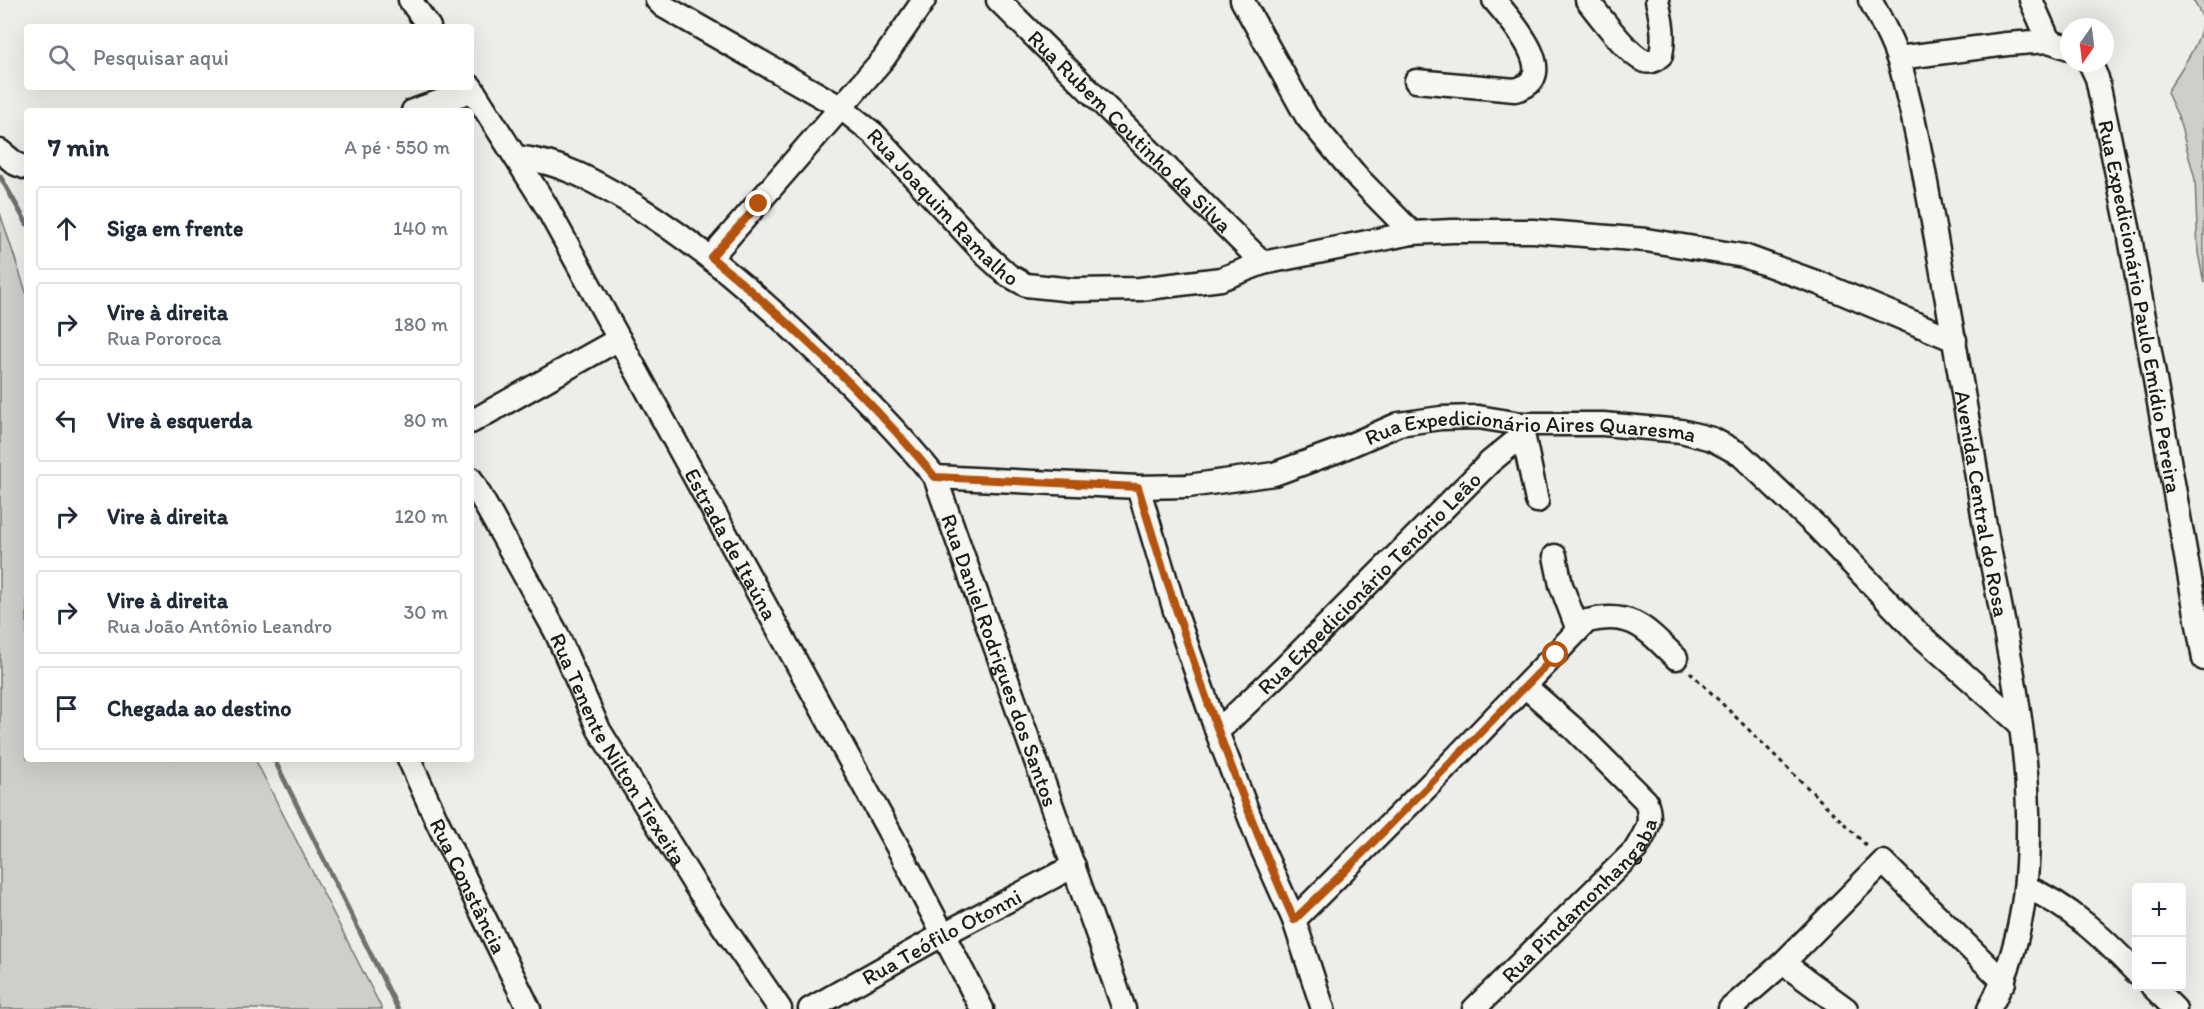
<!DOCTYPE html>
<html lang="pt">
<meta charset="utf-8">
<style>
:root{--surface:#fff;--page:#f2f2f3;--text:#1f2937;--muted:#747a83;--line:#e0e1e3}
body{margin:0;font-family:Itim,sans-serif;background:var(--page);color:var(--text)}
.controls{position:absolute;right:18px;bottom:18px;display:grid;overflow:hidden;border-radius:6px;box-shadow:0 6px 24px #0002}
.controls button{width:54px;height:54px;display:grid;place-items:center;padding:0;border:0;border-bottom:2px solid var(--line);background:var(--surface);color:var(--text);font:30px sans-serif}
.compass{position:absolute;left:2060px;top:18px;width:54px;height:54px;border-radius:50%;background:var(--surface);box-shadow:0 6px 24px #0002;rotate:194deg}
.stop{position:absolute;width:18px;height:18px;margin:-14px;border:4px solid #b45309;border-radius:50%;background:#fff}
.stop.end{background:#b45309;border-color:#fff;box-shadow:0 2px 6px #0008}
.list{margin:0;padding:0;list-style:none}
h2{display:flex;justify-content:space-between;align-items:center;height:78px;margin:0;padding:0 24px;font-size:26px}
h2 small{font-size:20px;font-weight:400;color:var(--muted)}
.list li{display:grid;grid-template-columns:39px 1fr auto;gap:18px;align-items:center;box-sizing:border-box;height:84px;margin:0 12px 12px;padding:0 12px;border:2px solid var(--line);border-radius:6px}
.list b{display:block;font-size:22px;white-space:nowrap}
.list p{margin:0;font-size:20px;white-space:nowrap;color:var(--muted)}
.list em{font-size:20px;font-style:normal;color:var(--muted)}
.icon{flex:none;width:33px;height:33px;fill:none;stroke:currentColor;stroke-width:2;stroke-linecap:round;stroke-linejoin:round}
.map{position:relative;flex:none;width:2204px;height:1009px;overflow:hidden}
.search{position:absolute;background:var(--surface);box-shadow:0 6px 24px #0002;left:24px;top:24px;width:450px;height:66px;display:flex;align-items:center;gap:15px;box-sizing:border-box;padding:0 21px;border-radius:6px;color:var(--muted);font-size:22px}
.panel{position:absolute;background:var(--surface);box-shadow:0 6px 24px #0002;left:24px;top:108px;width:450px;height:654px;border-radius:6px}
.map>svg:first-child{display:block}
.green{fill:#cececb;stroke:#757574;stroke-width:1.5}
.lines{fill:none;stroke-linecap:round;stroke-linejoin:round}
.stream{stroke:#6f6f6d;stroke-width:5}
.minor-casing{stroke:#1c1c1c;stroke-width:27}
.path{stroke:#1c1c1c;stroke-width:3;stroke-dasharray:4.5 4.5;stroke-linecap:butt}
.minor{stroke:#f6f6f2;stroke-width:22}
.route{stroke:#b45309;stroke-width:8}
.labels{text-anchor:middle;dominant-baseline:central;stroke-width:4.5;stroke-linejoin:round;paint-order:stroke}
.street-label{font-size:22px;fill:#1c1c1c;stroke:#f6f6f2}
</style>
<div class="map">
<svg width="2204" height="1009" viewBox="0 0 2204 1009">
<rect width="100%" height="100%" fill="#edede9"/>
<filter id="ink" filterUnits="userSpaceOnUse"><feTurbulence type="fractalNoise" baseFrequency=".0167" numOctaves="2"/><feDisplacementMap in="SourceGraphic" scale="12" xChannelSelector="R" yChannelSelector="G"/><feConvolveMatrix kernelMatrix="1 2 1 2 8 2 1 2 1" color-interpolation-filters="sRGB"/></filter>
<g filter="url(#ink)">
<path class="green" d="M2193,0H2204V283L2198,253L2195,179L2178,116L2167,93C2177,72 2204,42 2202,17C2200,11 2196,6 2193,0Z
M0,213L27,295V759H255L382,1009H0Z"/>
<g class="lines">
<path class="stream" d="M0,176L27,224
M274,759L398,1009"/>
<g class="minor-casing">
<g id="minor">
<path d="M410,0L429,27"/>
<path id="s1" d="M657,0L663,6L840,107L874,134L987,256L1008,275L1026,285L1073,290L1140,289L1221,279L1263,263L1412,233L1452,231H1534L1646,240L1744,256L1821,284L1955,340"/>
<path id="s2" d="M998,0L1263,263"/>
<path d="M1242,0L1307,117L1359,179L1412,233"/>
<path d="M1587,0C1598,14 1630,57 1645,61C1652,63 1657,59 1661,55C1665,35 1661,19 1657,0"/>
<path id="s3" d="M1870,0C1880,18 1890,36 1897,56C1903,70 1905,86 1909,101C1921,148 1928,196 1937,244C1953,334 1969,425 1983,515C2000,613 2026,714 2028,813C2029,881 2023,948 1989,1009"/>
<path d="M2031,0L2049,41"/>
<path d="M1898,58L2007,44L2049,41L2069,48"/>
<path id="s4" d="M2090,63L2097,78L2129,232L2204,659"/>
<path d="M1416,81L1515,90C1564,78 1511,20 1494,0"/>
<path id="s5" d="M471,87L545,204L902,855L982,1009"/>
<path d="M413,111L473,90"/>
<path d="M0,151L16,164L27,168"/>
<path id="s6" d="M516,157C562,162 594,181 633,204C698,244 755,293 810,346C854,387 897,430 935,477L1124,1009"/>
<path d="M711,257L884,58L924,0"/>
<path d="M471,422L619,339"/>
<path d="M1521,424L1537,501"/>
<path id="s7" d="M935,477L1138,487L1188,486L1274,474L1337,451L1399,424L1441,418L1478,417L1521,424H1603L1681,431L1712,439L1740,454L1817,527L1919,634L2020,724"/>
<path id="s8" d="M471,479L556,632L599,730L695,885L780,1009"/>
<path d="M1138,487L1176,614L1217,732L1260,844L1294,920L1323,1009"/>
<path d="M1555,556L1561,585L1578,630"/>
<path id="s9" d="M1217,732L1284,668L1490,462L1523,435"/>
<path id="s10" d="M409,759L437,821L529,1009"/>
<path d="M2026,887C2070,906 2103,938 2136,972"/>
<path d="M1294,920L1442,772L1587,621C1632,610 1646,629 1676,658"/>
<path d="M1783,963L1883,862L2004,982"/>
<path d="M2152,986L2175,1009"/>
<path id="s11" d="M810,1009L942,935L1074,866"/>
<path id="s12" d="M1474,1009L1636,849C1647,830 1653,823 1646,801L1574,729L1526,687"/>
<path d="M1730,1009L1783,963L1846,1009"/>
</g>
</g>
<path class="path" d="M1690,672L1869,848"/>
<use href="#minor" class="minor"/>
</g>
</g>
<g class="lines" filter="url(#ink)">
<path class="route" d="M759,204L711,257C791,323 869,397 935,477L1138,487C1182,635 1231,778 1294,920L1345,871L1556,655"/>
</g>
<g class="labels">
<g class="street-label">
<text stroke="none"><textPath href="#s2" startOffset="186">Rua Rubem Coutinho da Silva</textPath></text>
<text stroke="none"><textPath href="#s1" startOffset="356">Rua Joaquim Ramalho</textPath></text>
<text stroke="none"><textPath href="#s4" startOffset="249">Rua Expedicionário Paulo Emídio Pereira</textPath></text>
<text stroke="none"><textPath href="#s7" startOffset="606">Rua Expedicionário Aires Quaresma</textPath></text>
<text stroke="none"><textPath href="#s3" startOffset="518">Avenida Central do Rosa</textPath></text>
<text stroke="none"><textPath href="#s5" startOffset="526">Estrada de Itaúna</textPath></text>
<text stroke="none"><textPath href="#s9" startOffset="213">Rua Expedicionário Tenório Leão</textPath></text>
<text stroke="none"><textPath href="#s6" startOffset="730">Rua Daniel Rodrigues dos Santos</textPath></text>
<text stroke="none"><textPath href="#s8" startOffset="308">Rua Tenente Nilton Tiexeita</textPath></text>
<text stroke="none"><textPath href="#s10" startOffset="140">Rua Constância</textPath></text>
<text stroke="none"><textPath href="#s12" startOffset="152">Rua Pindamonhangaba</textPath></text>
<text stroke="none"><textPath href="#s11" startOffset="150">Rua Teófilo Otonni</textPath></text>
</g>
</g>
</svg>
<div class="controls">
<button>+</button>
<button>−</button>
</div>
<svg class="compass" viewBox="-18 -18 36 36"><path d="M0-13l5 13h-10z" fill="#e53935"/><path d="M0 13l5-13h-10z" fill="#747a83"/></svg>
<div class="stop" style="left:1556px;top:655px"></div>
<div class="stop end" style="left:759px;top:204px"></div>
<div class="search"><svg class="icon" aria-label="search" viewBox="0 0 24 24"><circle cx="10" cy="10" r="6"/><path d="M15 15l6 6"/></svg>Pesquisar aqui</div>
<section class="panel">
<h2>7 min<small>A pé · 550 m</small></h2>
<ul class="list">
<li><svg class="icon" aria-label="ahead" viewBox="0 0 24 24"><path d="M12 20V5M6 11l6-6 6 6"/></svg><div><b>Siga em frente</b></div><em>140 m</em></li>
<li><svg class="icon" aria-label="right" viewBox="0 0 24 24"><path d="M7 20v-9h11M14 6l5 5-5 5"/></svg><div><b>Vire à direita</b><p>Rua Pororoca</p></div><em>180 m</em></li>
<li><svg class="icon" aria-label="left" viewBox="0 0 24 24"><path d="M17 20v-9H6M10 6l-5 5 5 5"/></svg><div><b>Vire à esquerda</b></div><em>80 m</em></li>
<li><svg class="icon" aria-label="right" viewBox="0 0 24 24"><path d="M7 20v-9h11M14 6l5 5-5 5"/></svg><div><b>Vire à direita</b></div><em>120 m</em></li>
<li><svg class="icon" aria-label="right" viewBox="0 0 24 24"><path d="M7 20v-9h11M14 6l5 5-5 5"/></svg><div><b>Vire à direita</b><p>Rua João Antônio Leandro</p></div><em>30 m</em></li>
<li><svg class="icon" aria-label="arrive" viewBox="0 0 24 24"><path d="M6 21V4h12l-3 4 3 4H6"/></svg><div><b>Chegada ao destino</b></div></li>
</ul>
</section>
</div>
